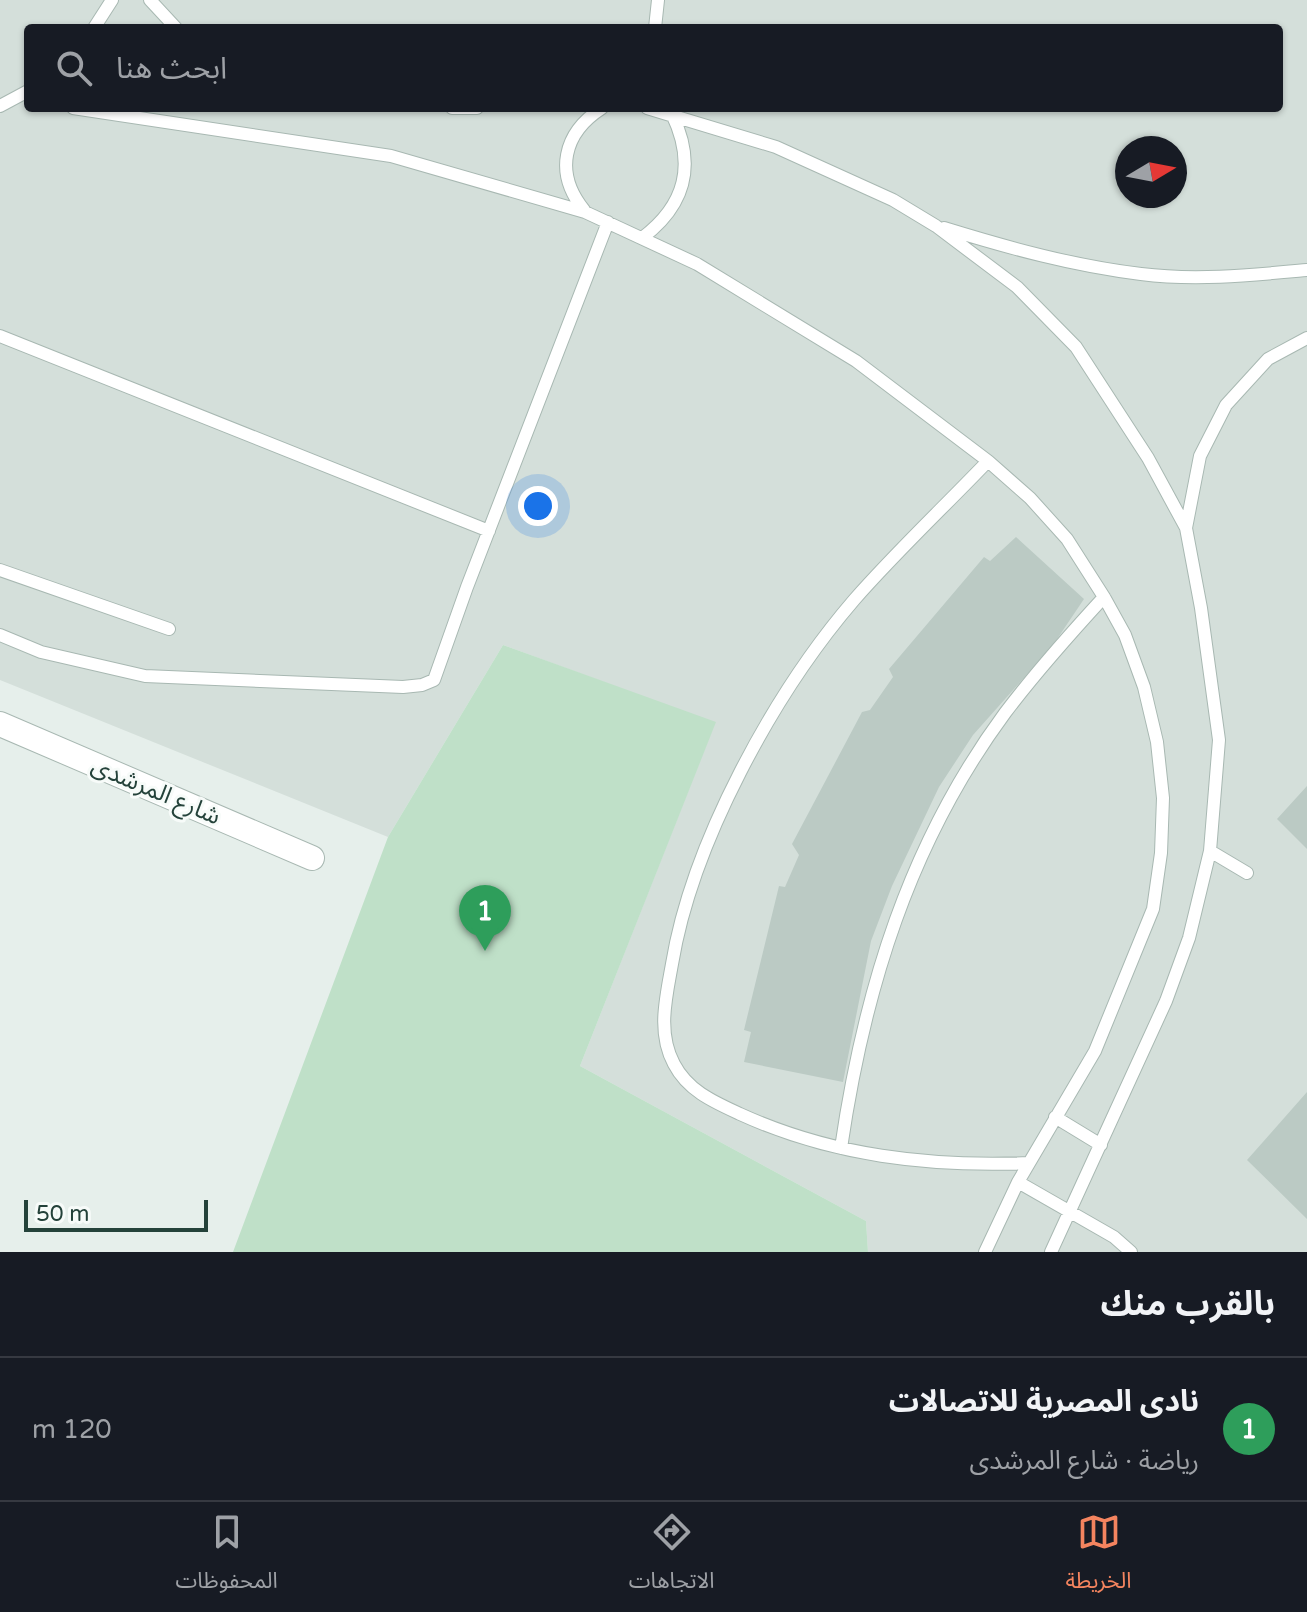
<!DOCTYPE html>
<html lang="ar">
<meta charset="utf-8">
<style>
:root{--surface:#171b24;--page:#242831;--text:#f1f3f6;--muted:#9ea1a6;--line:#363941;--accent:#f4845f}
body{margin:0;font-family:"Varela Round","Noto Sans Arabic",sans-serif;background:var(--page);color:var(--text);direction:rtl}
.compass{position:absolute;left:1115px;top:136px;width:72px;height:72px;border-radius:50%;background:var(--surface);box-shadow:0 2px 6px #0004;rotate:80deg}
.scale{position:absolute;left:24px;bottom:20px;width:184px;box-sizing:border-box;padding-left:8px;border:4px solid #24423a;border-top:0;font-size:22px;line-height:28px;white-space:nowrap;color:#24423a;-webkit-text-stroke:6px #f7fbf9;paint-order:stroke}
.you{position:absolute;left:538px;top:506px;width:28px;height:28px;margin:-20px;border:6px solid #fff;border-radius:50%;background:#1a73e8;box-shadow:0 0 0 12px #1a73e833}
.badge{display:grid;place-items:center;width:52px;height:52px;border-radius:50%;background:var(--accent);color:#fff;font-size:26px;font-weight:700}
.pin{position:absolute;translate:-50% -66px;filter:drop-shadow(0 2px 4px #0008)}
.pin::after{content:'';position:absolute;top:42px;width:28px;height:24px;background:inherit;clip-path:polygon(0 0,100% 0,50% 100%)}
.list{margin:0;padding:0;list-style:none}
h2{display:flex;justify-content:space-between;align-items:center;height:104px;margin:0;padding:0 32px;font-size:34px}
h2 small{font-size:26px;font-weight:400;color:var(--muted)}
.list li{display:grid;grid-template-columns:52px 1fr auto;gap:24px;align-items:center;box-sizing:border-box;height:144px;padding:0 32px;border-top:2px solid var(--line)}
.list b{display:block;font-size:30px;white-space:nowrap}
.list p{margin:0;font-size:26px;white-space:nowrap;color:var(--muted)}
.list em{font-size:26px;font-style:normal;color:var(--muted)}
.icon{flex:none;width:44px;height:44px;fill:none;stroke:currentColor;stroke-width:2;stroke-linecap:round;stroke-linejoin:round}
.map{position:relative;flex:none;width:1307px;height:1252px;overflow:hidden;direction:ltr}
.search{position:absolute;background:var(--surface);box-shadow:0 2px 6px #0004;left:24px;right:24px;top:24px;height:88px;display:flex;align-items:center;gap:20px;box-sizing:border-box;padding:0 28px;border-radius:8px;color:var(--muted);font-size:30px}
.sheet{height:248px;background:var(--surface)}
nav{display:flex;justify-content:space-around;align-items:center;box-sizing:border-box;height:112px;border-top:2px solid var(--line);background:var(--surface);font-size:22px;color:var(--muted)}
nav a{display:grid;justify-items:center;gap:4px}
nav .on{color:var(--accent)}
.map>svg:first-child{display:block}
.built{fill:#d4dfda;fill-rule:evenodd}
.green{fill:#bfe0c8}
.building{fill:#bbcac4}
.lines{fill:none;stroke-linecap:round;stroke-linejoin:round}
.service-casing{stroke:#a8b8b2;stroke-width:14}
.minor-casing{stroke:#a8b8b2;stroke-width:26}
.service{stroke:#fff;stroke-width:12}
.minor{stroke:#fff;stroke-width:24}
.labels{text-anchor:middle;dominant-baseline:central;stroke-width:6;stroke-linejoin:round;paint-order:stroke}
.street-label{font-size:24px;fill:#24423a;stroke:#f7fbf9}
</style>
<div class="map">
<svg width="1307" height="1252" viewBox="0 0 1307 1252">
<rect width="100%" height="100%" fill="#e6efeb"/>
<path class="built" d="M0,0H1307V1252H868L866,1221L580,1066L715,723L503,645L388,837L0,680ZM28,28H1279V108H28ZM1127,148H1175V196H1127Z"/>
<path class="green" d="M503,645L716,722L580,1066L866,1221L868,1252H233L388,837Z"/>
<path class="building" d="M1016,537L1084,599L1053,645L973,735L939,787L892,886L871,941L843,1082L744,1062L751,1032L744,1030L779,886L785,887L799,855L792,844L862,712L870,710L893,677L889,669L984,557L990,561Z
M1307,786V849L1277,819Z
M1307,1092V1219L1247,1160Z"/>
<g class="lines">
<g class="service-casing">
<path id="service" d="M150,0L176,28
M94,28L112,0
M655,28L658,0
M0,106L28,91
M73,108L391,156L585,212L697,264L856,361L988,461L1030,498L1067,539L1104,597L1125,635L1144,687L1157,742L1163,798L1161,853L1153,909L1095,1051L1018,1182L985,1252
M452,108H477
M647,108L776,147L893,200L936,226L1017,287L1076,347L1148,458L1186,528L1201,608L1219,740L1210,851L1189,938L1166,1001L1051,1252
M584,210C554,173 563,133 602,108
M944,228C1009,248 1074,266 1141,274C1196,281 1253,275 1307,270
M642,238C686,205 696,164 672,114
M0,336L489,531
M988,461C944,507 896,552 854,600C774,693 692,843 672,964C666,998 657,1032 674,1064C688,1091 714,1102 740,1114C832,1156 929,1167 1029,1163
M1186,528L1200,456L1226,405L1268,359L1307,338
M0,570L169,629
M0,635L41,652L145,676L403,687L422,685L434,680L467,587L608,222
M1210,851L1247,873
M1055,1117L1101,1145
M841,1148C864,991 909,843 1005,713C1036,672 1070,634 1104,597
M1018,1182L1114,1237L1131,1252"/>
</g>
<g class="minor-casing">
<path id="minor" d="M0,724L312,858"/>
</g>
<use href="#service" class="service"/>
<use href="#minor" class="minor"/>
</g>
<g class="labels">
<g class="street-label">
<text transform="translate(156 791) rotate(23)">شارع المرشدى</text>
</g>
</g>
</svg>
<svg class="compass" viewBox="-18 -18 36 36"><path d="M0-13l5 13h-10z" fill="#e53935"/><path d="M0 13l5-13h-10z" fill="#9ea1a6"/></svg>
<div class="scale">50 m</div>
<div class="you"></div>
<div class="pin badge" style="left:485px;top:951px;background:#2e9e5b">1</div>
<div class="search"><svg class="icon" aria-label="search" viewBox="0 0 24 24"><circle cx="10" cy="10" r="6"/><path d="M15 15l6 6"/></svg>ابحث هنا</div>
</div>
<section class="sheet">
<h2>بالقرب منك<small></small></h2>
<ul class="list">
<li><span class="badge" style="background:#2e9e5b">1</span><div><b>نادى المصرية للاتصالات</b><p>رياضة · شارع المرشدى</p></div><em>120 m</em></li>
</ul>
</section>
<nav>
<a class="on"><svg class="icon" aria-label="map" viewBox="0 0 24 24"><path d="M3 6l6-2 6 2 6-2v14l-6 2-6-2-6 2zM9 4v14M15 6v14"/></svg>الخريطة</a>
<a><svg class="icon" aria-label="directions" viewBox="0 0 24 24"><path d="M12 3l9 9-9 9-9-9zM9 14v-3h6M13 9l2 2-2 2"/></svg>الاتجاهات</a>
<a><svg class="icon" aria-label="saved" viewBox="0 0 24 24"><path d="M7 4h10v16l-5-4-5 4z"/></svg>المحفوظات</a>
</nav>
